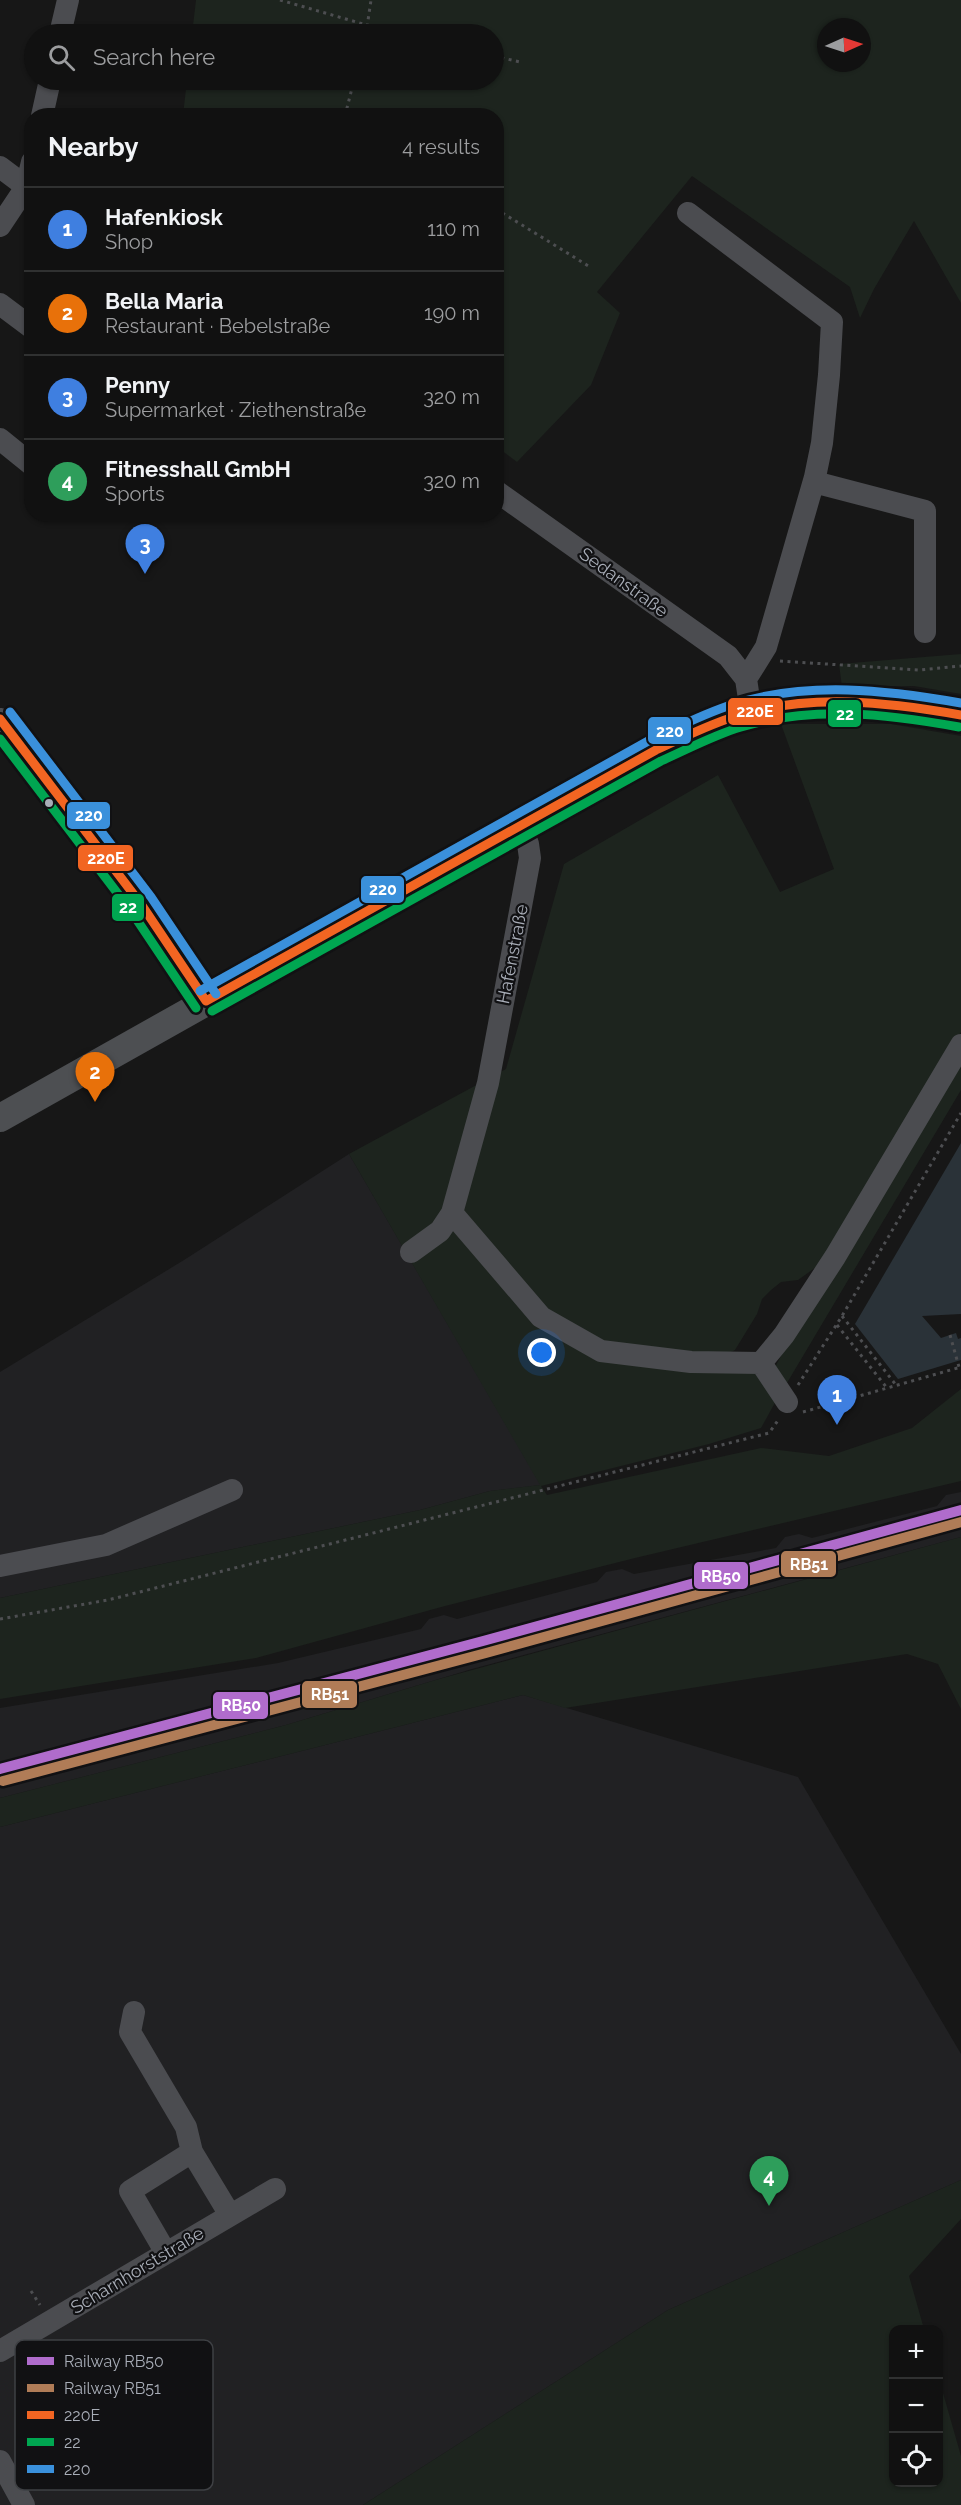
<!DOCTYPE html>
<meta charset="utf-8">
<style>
:root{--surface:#111;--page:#1a1a1a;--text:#f1f3f6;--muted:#9c9d9f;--line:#303131;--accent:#2563eb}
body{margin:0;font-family:Raleway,sans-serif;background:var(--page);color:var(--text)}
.controls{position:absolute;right:18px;bottom:18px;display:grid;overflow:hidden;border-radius:12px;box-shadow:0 2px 4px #0004}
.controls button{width:54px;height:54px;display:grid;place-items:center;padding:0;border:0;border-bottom:2px solid var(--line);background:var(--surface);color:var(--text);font:30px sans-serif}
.compass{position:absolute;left:817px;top:18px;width:54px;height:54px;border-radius:50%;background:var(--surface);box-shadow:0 2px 4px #0004;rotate:87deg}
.you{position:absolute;left:542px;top:1353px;width:21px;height:21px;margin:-15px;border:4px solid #fff;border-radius:50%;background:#1a73e8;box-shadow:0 0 0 9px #1a73e833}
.badge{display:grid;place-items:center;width:39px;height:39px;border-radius:50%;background:var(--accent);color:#fff;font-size:20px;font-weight:700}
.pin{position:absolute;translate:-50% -50px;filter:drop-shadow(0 2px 3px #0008)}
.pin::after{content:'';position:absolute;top:32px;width:21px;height:18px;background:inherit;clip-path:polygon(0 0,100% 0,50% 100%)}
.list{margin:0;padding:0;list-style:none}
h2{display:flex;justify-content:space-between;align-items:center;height:78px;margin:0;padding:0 24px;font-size:26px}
h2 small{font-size:20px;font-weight:400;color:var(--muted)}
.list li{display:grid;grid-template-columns:39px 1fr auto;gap:18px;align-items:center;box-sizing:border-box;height:84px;padding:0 24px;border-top:2px solid var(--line)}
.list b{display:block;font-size:22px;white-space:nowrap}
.list p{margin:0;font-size:20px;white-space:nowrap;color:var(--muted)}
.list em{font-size:20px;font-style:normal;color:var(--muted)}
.icon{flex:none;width:33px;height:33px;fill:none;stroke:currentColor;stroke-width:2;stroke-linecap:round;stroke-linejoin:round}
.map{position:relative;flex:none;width:961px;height:2505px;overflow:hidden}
.search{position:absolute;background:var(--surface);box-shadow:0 2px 4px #0004;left:24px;top:24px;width:480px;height:66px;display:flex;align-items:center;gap:15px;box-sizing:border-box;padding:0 21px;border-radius:33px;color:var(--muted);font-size:22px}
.panel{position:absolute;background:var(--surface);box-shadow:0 2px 4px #0004;left:24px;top:108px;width:480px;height:414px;border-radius:24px}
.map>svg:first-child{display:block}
.built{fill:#212123}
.green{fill:#1d241e;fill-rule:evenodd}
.water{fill:#2a3238}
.pier{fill:#171717}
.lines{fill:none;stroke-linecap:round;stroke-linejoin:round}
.path{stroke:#4d4e51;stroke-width:3;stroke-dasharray:3 4.5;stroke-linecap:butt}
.minor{stroke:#4b4c50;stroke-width:22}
.major{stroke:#4d4f52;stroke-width:28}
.bus-1-casing{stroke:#111113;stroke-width:14}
.bus-2-casing{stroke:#111113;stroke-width:14}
.bus-3-casing{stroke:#111113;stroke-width:14}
.bus-1{stroke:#f26522;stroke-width:9}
.bus-2{stroke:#00a651;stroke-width:9}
.bus-3{stroke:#3a90db;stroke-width:9}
.rail-1-casing{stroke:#111113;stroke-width:15}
.rail-2-casing{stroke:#111113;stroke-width:15}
.rail-1{stroke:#b06ccc;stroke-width:10}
.rail-2{stroke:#b07c57;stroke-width:10}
.bus-dot{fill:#a8adb7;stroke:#111113;stroke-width:2}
.labels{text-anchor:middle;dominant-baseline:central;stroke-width:4.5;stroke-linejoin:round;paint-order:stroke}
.street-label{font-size:18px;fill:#a8adb7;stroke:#111113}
.key{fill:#111113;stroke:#3e4044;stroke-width:1.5}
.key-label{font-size:16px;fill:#a8adb7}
.line-badge{stroke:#111113;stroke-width:2}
.badge-label{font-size:16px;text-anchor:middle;font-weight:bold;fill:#fff}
</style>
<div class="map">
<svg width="961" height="2505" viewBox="0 0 961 2505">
<rect width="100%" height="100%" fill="#171717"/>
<path class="built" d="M349,1154L541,1485L490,1491L420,1510L0,1598V1372L184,1260Z
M961,1492V1537L472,1669L286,1725L0,1798V1708L278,1663L421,1629L429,1619L444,1615L457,1619L597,1582L606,1572L622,1569L634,1574L776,1548L785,1537L799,1534L812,1538L937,1506L946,1495Z
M523,1695L798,1777L961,2054V2180L668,2310L363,2505H0V1827Z"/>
<path class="green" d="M196,0H961V303L914,221L874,289L860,318L850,287L692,176L597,292L620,313L591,385L517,462L497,447L496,116L183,115L187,80H494V34H192ZM826,27H862V63H826Z
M961,654V694L914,686L842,687L839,664Z
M781,724H891L961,736V1032L826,1260L798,1280L781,1282L771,1290L762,1299L757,1314L735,1350L723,1356L754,1371L777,1399L761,1428L709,1444L541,1486L547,1495L761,1448L829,1456L912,1428L961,1389V1481L635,1558L445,1606L256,1658L0,1699V1598L420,1510L490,1491L540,1485L349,1154L506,1069L564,864L718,775L780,892L834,869Z
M961,1057V1090L784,1388L773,1371L792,1335Z
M961,1537V1709L938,1664L907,1654L565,1708L523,1695L0,1827V1798L286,1725L439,1679Z
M961,2180V2219L909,2276L924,2329L894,2330V2482H938L939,2379L961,2456V2505H363L668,2310Z"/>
<path class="water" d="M961,1143V1360L898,1379L855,1324Z"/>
<path class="pier" d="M961,1314V1338L958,1339L956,1333L941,1338L922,1316Z"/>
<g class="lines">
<path class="path" d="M280,0L398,34
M366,34L371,0
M494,56L520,62
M345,116L354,80
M496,209L590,267
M780,661L919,670L961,666
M842,1316L896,1385
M837,1325L887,1388
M950,1335L959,1367
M798,1385L842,1316L961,1113
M803,1412L961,1367
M0,1619L108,1600L769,1433L779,1419
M31,2291L40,2305"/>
<path class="minor" d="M60,34L68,0
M42,116L50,80
M0,167L32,191
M688,213L832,322L829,375L822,443L815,477L766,647L746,679
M0,226L26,187L32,162
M0,304L32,328
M0,439L32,465
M814,482L925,511V632
M496,491L728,656L746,679L751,712
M0,719L141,904L206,1001
M521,825L528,844L530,858L488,1083L452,1213L541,1317L601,1351L691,1362L761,1363L787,1402
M411,1252L440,1231L452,1213
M761,1363L784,1335L835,1257L961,1045
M0,1566L106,1545L232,1490
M134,2012L130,2032L186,2127L192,2152
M166,2253L130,2191L192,2152L230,2215
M0,2351L275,2189
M0,2461L24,2505"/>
<path class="major" d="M0,1118L521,825L656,750L695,732L751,712L808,704L889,703L961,715"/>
<g class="bus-1-casing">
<path id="bus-1" d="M0,719L141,904L206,1001
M206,1001L656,750C683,738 709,724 737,716C810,693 887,702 961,715"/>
</g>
<g class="bus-2-casing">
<path id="bus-2" d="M0,739L131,911L196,1008
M212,1011L661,761C688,749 714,735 741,727C813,705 887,714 959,727"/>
</g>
<g class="bus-3-casing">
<path id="bus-3" d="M10,712L151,897L216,994
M200,991L650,740C678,727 705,713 734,704C809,681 886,690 961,703"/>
</g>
<use href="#bus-1" class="bus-1"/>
<use href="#bus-2" class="bus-2"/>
<use href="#bus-3" class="bus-3"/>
<g class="rail-1-casing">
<path id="rail-1" d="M0,1769L483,1641L961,1510"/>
</g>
<g class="rail-2-casing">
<path id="rail-2" d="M3,1781L486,1653L961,1522"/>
</g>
<use href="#rail-1" class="rail-1"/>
<use href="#rail-2" class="rail-2"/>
</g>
<circle class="bus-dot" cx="49" cy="803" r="5"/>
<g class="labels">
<g class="street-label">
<text transform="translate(624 582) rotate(36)">Sedanstraße</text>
<text transform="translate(512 954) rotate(-79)">Hafenstraße</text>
<text transform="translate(137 2270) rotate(-31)">Scharnhorststraße</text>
</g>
</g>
<rect x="15" y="2340" width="198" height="150" rx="9" class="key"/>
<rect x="27" y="2357" width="27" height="8" fill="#b06ccc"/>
<rect x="27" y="2384" width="27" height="8" fill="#b07c57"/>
<rect x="27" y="2411" width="27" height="8" fill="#f26522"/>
<rect x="27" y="2438" width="27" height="8" fill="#00a651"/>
<rect x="27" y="2465" width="27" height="8" fill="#3a90db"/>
<g class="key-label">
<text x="64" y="2367">Railway RB50</text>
<text x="64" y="2394">Railway RB51</text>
<text x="64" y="2421">220E</text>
<text x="64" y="2448">22</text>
<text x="64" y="2475">220</text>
</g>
<g class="line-badge">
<rect x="727" y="697" width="57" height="29" rx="6" fill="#f26522"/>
<rect x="827" y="699" width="35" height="29" rx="6" fill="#00a651"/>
<rect x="647" y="716" width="45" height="29" rx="6" fill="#3a90db"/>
<rect x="66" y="801" width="45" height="29" rx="6" fill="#3a90db"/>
<rect x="77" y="844" width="57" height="28" rx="6" fill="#f26522"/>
<rect x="360" y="875" width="45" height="29" rx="6" fill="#3a90db"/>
<rect x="111" y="893" width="34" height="29" rx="6" fill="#00a651"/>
<rect x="780" y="1550" width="57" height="28" rx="6" fill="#b07c57"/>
<rect x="693" y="1561" width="56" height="29" rx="6" fill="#b06ccc"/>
<rect x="301" y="1680" width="57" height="29" rx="6" fill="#b07c57"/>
<rect x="212" y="1691" width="57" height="29" rx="6" fill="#b06ccc"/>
</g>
<g class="badge-label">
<text x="755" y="717">220E</text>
<text x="845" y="720">22</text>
<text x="670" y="737">220</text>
<text x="89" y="821">220</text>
<text x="106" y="864">220E</text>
<text x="383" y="895">220</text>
<text x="128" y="913">22</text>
<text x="809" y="1570">RB51</text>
<text x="721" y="1582">RB50</text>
<text x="330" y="1700">RB51</text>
<text x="241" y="1711">RB50</text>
</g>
</svg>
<div class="controls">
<button>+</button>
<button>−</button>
<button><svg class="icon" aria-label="locate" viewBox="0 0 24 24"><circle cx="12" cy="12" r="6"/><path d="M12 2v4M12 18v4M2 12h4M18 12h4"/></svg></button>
</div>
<svg class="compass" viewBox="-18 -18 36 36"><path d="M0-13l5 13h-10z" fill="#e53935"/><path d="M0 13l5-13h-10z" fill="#9c9d9f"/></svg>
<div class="you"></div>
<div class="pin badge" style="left:837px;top:1425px;background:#3f7fe0">1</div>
<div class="pin badge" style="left:95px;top:1102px;background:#e8710a">2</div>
<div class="pin badge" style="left:145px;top:574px;background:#3f7fe0">3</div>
<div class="pin badge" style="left:769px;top:2206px;background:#2e9e5b">4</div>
<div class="search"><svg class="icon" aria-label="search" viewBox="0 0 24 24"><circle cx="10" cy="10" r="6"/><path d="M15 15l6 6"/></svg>Search here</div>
<section class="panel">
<h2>Nearby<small>4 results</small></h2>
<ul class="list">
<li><span class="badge" style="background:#3f7fe0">1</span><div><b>Hafenkiosk</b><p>Shop</p></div><em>110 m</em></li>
<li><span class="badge" style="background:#e8710a">2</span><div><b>Bella Maria</b><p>Restaurant · Bebelstraße</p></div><em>190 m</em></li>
<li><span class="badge" style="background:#3f7fe0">3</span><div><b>Penny</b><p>Supermarket · Ziethenstraße</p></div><em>320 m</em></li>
<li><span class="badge" style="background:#2e9e5b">4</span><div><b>Fitnesshall GmbH</b><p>Sports</p></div><em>320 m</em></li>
</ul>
</section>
</div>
